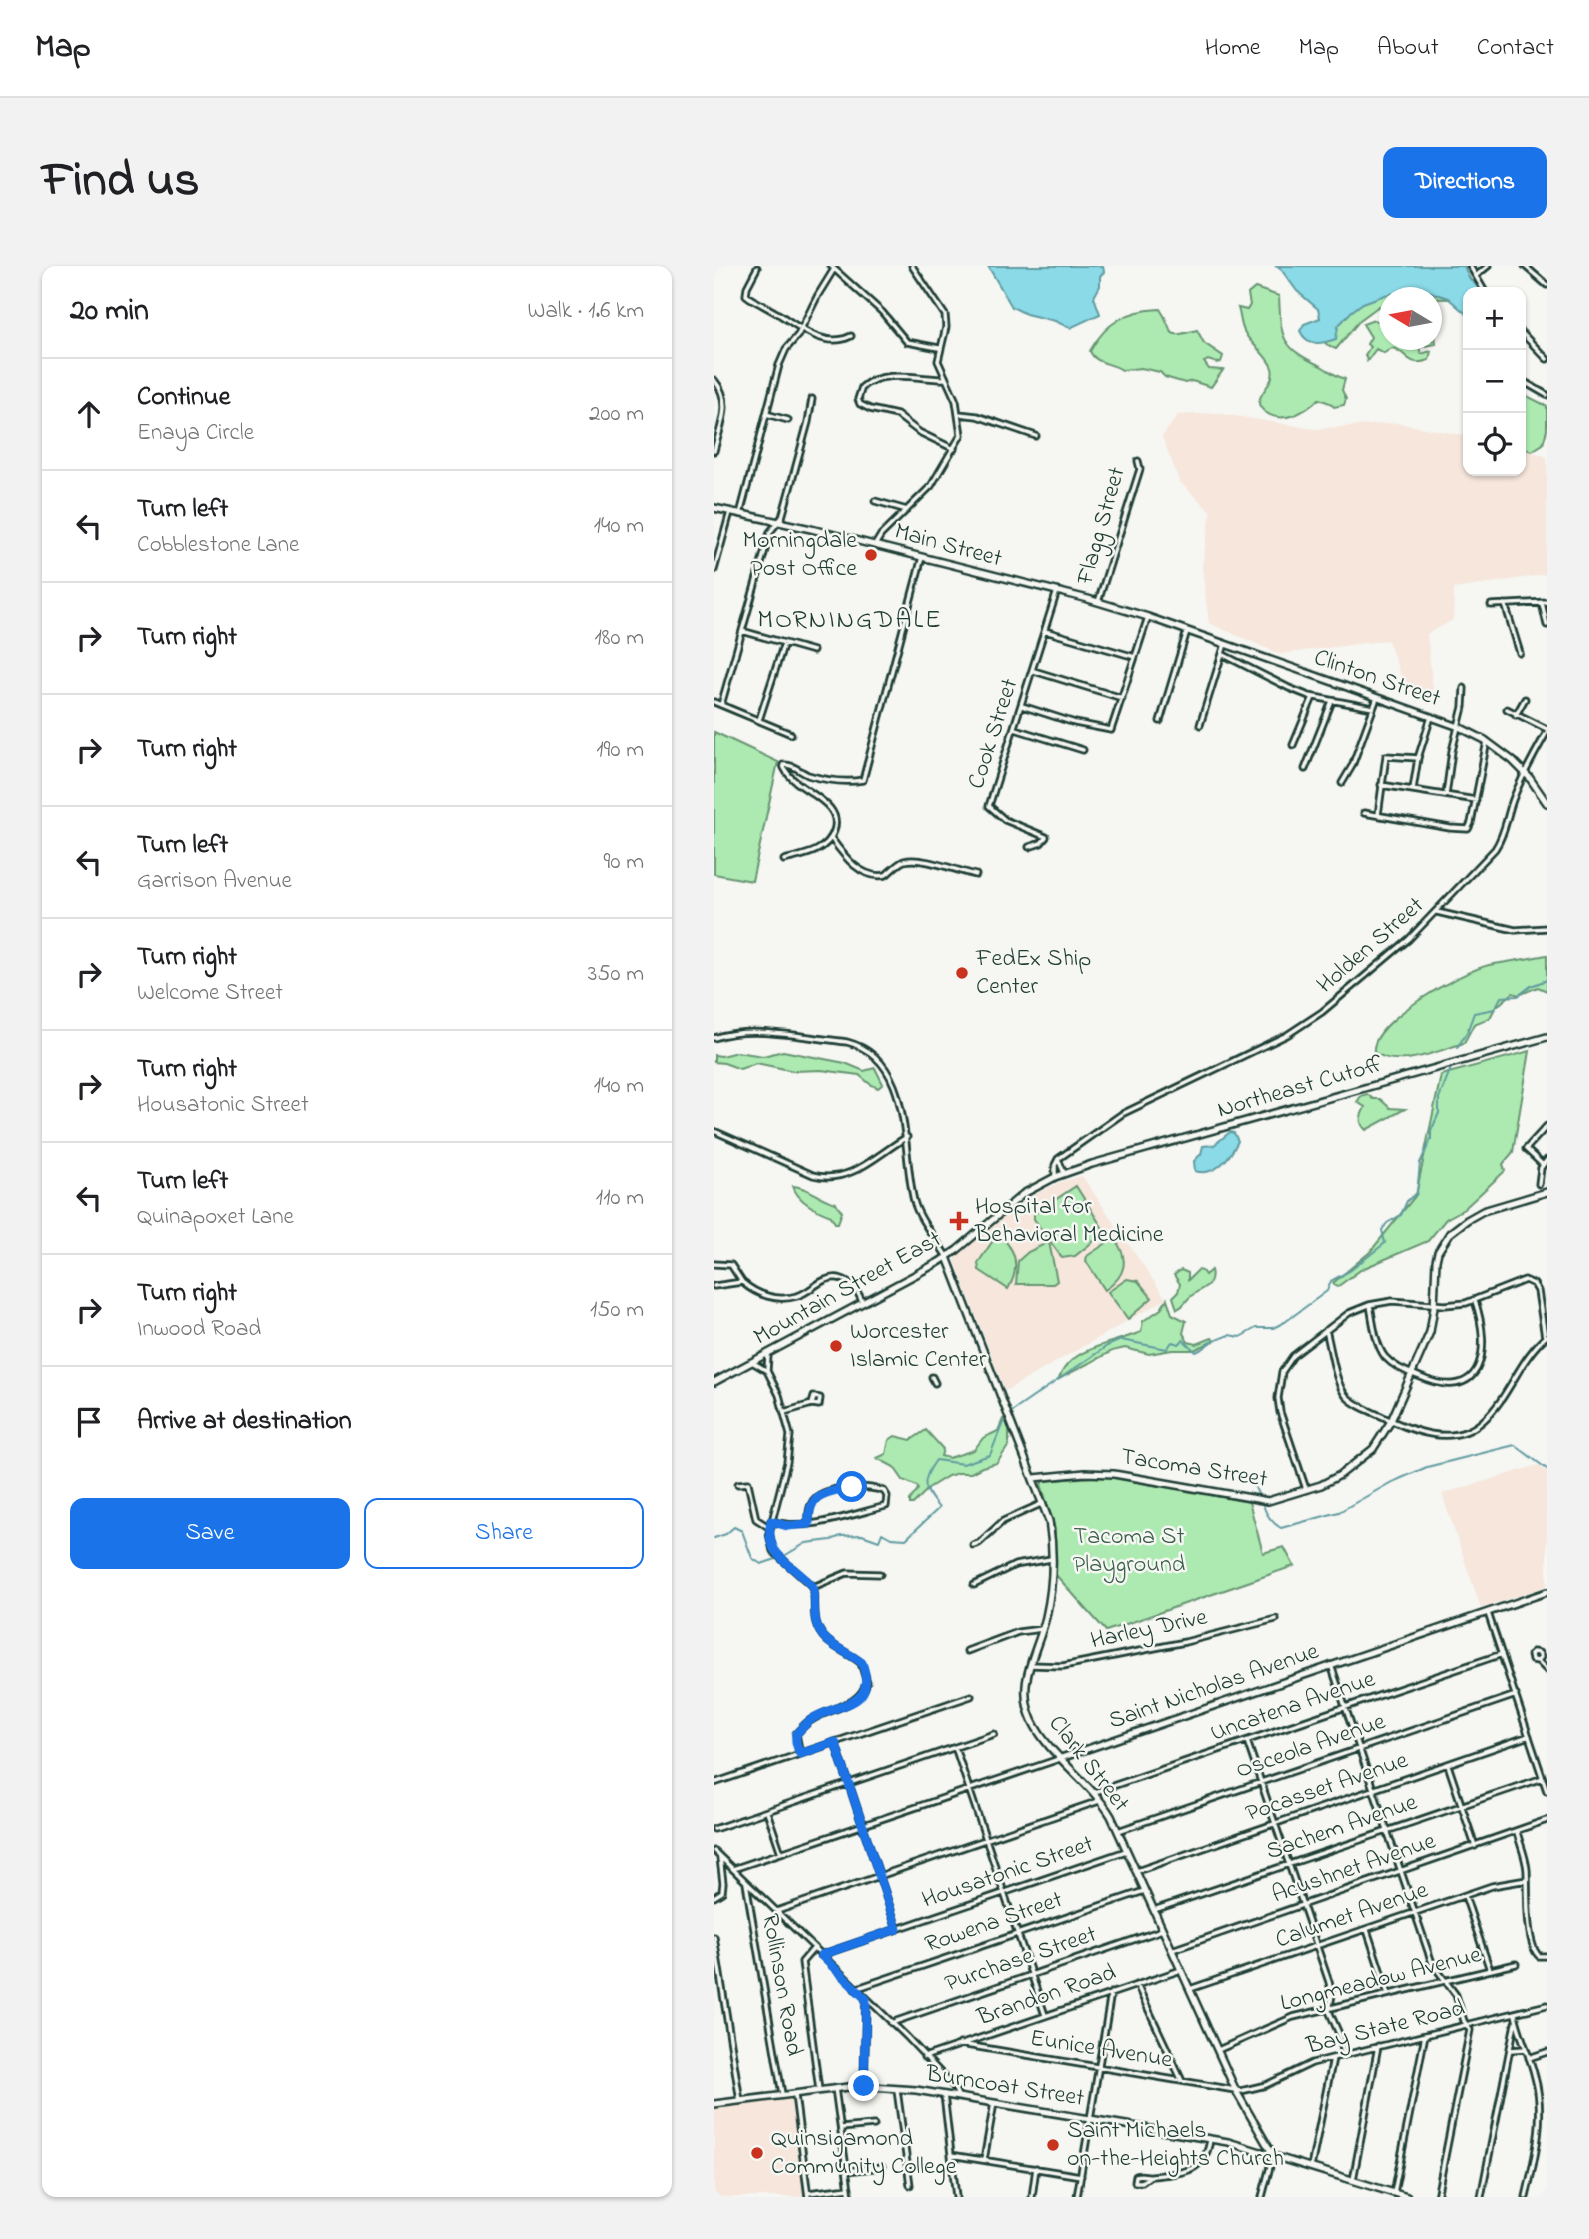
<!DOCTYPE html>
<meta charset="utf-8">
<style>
:root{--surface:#fff;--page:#f2f2f2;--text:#202124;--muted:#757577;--line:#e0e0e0;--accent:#1a73e8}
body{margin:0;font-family:"Indie Flower",sans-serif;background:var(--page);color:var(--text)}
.controls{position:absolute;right:21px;top:21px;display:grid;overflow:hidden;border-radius:14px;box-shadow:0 2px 5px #0004}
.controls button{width:63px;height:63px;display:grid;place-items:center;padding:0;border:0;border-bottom:2px solid var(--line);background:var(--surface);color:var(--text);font:35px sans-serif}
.compass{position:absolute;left:665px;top:21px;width:63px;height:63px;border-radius:50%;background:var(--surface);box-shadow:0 2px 5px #0004;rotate:280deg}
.stop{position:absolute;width:21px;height:21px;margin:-16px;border:5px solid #1a73e8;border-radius:50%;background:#fff}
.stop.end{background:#1a73e8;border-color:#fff;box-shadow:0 2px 7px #0008}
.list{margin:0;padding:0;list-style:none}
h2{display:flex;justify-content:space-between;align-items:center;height:91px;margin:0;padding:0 28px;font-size:30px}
h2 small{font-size:23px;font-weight:400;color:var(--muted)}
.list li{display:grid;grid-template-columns:46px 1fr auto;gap:21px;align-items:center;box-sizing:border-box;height:112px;padding:0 28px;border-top:2px solid var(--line)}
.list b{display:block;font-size:26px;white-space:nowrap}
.list p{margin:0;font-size:23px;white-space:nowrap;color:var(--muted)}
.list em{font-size:23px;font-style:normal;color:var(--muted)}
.actions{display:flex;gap:14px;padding:21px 28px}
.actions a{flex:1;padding:16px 0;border:2px solid var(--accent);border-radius:14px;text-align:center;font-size:24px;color:var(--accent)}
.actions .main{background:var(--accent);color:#fff}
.icon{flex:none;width:38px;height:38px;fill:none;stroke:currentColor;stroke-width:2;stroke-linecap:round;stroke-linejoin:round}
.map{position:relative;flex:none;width:833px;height:1931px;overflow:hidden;border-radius:14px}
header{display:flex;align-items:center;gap:42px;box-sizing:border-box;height:98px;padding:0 35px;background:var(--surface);border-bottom:2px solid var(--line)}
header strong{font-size:33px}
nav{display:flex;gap:38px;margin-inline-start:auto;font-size:24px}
.intro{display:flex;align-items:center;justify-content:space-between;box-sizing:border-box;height:168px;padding:0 42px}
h1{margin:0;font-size:49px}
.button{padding:18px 32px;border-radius:14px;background:var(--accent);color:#fff;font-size:24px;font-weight:700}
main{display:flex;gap:42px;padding:0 42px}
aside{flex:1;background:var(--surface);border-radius:14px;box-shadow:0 2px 5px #0004}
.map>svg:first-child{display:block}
.built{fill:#f6e6db}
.green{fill:#adeab1;stroke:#669472;stroke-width:2}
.water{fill:#8bdae8;stroke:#609ba0;stroke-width:2}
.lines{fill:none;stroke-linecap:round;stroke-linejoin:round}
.stream{stroke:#609ba0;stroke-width:2}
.street-casing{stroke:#1f3d34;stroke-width:9}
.secondary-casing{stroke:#1f3d34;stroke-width:10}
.street{stroke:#f6f6f2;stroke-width:3.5}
.secondary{stroke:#f6f6f2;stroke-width:5}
.route{stroke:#1a73e8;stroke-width:9}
.poi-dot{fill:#c8321e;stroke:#f6f6f2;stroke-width:2.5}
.labels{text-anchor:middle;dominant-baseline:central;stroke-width:5;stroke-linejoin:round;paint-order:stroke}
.street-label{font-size:24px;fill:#1f3d34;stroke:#f6f6f2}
.poi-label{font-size:24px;fill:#1f3d34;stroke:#f6f6f2;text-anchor:start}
.park-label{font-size:24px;fill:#3b604d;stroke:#f6f6f2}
.neighbourhood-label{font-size:26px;letter-spacing:2px;fill:#1f3d34;stroke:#f6f6f2}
</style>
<header>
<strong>Map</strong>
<nav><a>Home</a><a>Map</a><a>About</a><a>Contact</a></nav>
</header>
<div class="intro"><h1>Find us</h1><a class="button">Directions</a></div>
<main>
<aside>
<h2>20 min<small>Walk · 1.6 km</small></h2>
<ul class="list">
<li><svg class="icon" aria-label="ahead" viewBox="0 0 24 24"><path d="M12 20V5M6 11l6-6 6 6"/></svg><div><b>Continue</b><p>Enaya Circle</p></div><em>200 m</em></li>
<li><svg class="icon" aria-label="left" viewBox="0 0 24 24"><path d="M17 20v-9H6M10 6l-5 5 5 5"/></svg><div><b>Turn left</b><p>Cobblestone Lane</p></div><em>140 m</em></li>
<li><svg class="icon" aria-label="right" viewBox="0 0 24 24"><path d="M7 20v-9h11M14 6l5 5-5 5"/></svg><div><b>Turn right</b></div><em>180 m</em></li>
<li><svg class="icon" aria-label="right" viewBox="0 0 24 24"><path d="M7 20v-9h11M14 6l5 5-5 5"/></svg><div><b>Turn right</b></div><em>190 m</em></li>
<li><svg class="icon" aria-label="left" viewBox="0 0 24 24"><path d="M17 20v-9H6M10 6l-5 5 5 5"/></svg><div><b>Turn left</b><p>Garrison Avenue</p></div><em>90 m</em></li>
<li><svg class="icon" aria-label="right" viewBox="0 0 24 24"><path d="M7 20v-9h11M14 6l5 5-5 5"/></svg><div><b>Turn right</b><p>Welcome Street</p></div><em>350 m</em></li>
<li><svg class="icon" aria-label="right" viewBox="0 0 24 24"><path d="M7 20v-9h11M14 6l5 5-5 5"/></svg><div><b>Turn right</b><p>Housatonic Street</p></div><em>140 m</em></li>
<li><svg class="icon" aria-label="left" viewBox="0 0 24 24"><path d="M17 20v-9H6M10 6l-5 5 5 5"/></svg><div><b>Turn left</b><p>Quinapoxet Lane</p></div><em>110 m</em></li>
<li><svg class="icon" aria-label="right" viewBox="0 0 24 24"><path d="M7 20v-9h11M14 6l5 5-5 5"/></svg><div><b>Turn right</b><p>Inwood Road</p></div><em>150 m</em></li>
<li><svg class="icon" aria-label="arrive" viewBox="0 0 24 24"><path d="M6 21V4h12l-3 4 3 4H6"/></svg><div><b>Arrive at destination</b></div></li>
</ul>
<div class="actions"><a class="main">Save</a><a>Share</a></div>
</aside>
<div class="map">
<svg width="833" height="1931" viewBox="0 0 833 1931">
<rect width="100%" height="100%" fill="#f6f6f2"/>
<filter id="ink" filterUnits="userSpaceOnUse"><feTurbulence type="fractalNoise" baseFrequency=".0143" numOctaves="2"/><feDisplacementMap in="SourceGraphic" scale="14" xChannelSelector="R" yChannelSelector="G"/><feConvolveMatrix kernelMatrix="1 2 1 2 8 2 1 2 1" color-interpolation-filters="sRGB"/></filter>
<g filter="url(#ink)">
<path class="built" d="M502,147L601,163L683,157L754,170V205H807V181L833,191V308L740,323L739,354L713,368L719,424L693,427L674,374L566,388L495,357L488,301L497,246L466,216L448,171L464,149Z
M368,910L452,1033L291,1125L241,995L243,989L315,931L347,916Z
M825,1199L833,1206V1320L767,1342L728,1228Z
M78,1832L91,1931H0V1842Z"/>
<path class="green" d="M746,0L754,26L738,33L676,32V74H718V40L722,78L705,81L707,88L717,85L715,94C692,102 695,86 678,82L670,87L662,83L653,95L651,89L656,81L653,78L657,71L649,58L660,54L671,57L665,40L646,54L622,83C598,75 604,55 611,37Z
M541,22L565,30C567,72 566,81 607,100C616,105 621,110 631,113L628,124L632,133L630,139L620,141L616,137L605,133C591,146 569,159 551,146C549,144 545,141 545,137C545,125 562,117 558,102C553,88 538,80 531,67C526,59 527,50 524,42L533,44L536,39L534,28Z
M446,43C462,66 448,74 483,64L490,77L509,90L507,96L503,97L494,94L490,96L495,103L509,104L497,121L478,115L471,117L451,111L446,106L427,102L408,104C397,96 382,99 376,85C392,56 414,44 446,43Z
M807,122L813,130L833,140V164L829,178L818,185L807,181Z
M0,466L64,496L38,615L0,608Z
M833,689V725L824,721L805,729L799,727L781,742L776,752L760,758L750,777C726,784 684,804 660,786C656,756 749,705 775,699C795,695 814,693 833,689Z
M69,785L131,797L150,805L161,802L169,818L164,822L156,818L145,809L107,804L80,805L42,797L26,803L10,797L0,796V789L7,790L23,786L49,790Z
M816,785L799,886L789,898L791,905L750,943L732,953L714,975L648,1003L623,1021L619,1017L656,986L702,929L727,809Z
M653,828L659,833H666L676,842L691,843L652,864C643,855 647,850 651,841L643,836L647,830Z
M79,920C96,921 106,934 122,937L128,946L124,957H121L117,950C103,945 83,935 79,920Z
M362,920L391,966L361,990L348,992L320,953V948Z
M287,971C304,986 305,1004 294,1023L265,1004L264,997L278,976Z
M400,972C416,993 412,1010 391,1024L372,995L373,990Z
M335,976L343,1015L339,1018H302L304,995L314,986Z
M467,1004L474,1007V1014L484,1004L488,1005L491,1009L497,1004C501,1021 487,1021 476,1031C470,1036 471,1040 463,1043L459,1031L464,1026L466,1018L460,1009Z
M413,1013L424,1015L438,1032L414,1053L394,1026Z
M453,1033L458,1048L472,1055L469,1067L474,1076L483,1078L498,1072L500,1075L480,1084H458L435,1088L411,1082L398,1085L345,1113C355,1081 402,1077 427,1066L429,1055L447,1043Z
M289,1153H291L295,1164V1179L283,1197L268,1201L257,1207H244L234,1210L216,1221L199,1238H196V1234L204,1223L203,1220L189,1214L180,1201L163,1192L172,1188L175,1174L181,1170L197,1174L212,1164L229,1183L227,1190L235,1192L260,1184L269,1172L284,1165Z
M389,1210L535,1236L549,1287L570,1281L580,1300L392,1365L341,1308V1263L327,1218L330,1215Z"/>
<path class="water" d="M274,0H389L390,6L386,10V20L380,31L386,48L356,62L341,55L312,48L298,41Z
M561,0H750L756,13L764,21L766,26H754L752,48L734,32L716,26L674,28L649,37L637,46L624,60L622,73C607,78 594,81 586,65L590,58L606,52L604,43L583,25L566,2Z
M516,866L520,867L524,875C517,890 501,912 481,905L480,895L487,888L489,880L500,879Z"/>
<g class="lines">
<path class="stream" d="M743,782L753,766L760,747L781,743L787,731L804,730L817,720L833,714
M299,1145L393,1080L407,1074L453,1083L458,1076L465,1078L469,1074L482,1086L490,1082L495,1077L515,1069L526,1071L542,1062H559L571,1056L613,1025L617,1015L637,1004L671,977L668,964L673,957L687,949L693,935L703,927L706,897L717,873V865L725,847V832L737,802
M538,1215L545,1230
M549,1239C552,1248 558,1257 567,1262L625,1246L676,1217L713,1201L801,1179L833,1203
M0,1272L12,1268L20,1261L28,1265L38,1292L47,1298L62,1293
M70,1290L92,1277L117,1274L127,1270L148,1269L165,1275L168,1267L177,1272L192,1273L225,1242C209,1222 206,1216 222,1194L249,1198L276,1189L290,1154"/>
<g class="street-casing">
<path id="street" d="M117,0L168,46L193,76L225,82
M756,0L771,26
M811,0L833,19
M43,2L33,21L32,29L36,32C46,38 56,43 66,49C86,62 112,83 137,70
M763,9L774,0
M807,66L833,93
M231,113C206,113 168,103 148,121L144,133L146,138L156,143L183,149L205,166L240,183
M0,114C19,136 6,160 0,185
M807,114L833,129
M52,148L74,154
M245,148L263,150L322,170
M161,235L193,244
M26,248L65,99L72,83L84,69L104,29L120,3
M161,279L167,269L217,220L247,169L242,135L224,95L232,61L231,49L198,0
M0,304L16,246
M384,336L426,203L424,195
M828,337L833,359
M791,338L806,387
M777,339L833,336
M28,365L99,385
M331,365L421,391
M508,388L575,422L595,430L659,442
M320,405L408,432
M0,436L77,468
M7,439L56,266L68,251L70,244L94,156L98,133
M308,440L361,457L397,464L434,351
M793,443L833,463
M802,449L811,433
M45,454L70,377
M446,455L473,365
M486,459L511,378
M301,463L369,484
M579,479L599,431
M591,503L618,435
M628,517L638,500L663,432
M667,519L762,534
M699,523L704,492L717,451
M732,529L738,485L749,441L750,422
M650,547L736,562L754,563L757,557L773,475
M664,549L672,490L704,492
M117,572C130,590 147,614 172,609C177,605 184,597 190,595C208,590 243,605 262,609
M315,581L327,577L332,571L291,554L275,540L343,325
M70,594C89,589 113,586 120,565C131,533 77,525 69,499C79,498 85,505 94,509C111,514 132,517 149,514L208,291
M723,646L801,664L833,662
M0,772C38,759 93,772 133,776C200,793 187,883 200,935C205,954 222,973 233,991
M0,865L99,909C137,919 163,888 193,871
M344,893L350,907
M829,899L812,883L833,860
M341,911V899L344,893L408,848L573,769L608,746L695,673L781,583C792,567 793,548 800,531C809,508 821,487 833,466
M825,918L827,902L833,894
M0,998L17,999L28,1016L0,1020
M28,1016C43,1029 63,1036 83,1030C94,1027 101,1018 111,1014C129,1006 143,1021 148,1036
M656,1039C659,1056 661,1078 671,1091C680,1101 692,1106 704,1110C769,1139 778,1085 761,1035
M612,1064C617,1082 621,1117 632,1130C640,1139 654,1144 665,1149C697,1164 738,1183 769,1155C796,1131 805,1093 833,1070
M54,1089L53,1105L65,1129L76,1169L73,1196L55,1267L59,1285L99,1321C102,1332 99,1344 102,1356C108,1380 131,1383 147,1397L153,1416C144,1442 119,1440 99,1453C92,1456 87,1463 82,1468L86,1488
M38,1096L53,1105
M218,1111L221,1117
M70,1146L98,1138L105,1139L106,1132L100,1131L98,1138
M24,1218L34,1217L42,1253L56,1262
M592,1223L566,1146L564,1132L568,1106L579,1090L635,1047L655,1039L678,1035L731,1039L752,1037L811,1014L820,1018L824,1025L831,1071
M57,1255C93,1266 136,1249 172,1240L173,1230L170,1225C153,1219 111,1219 99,1235C94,1242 95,1250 95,1257
M259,1279L265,1277L289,1255L329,1237
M260,1319L301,1299L337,1293
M99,1321L133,1307L166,1308
M774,1347L833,1525
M253,1385L304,1366L328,1363
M824,1395L827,1391L825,1387L819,1386L817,1389L818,1394L824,1395L833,1404
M317,1399L349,1400L471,1376L562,1353
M617,1399L718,1697L742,1729L750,1755L756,1764L723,1931
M533,1475L615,1716L618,1729L615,1745L626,1770L630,1789
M121,1476L183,1663
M241,1481L331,1749
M734,1499L761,1580
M0,1517L257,1430
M381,1526L788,1388
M53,1546L67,1587
M0,1563L280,1468
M404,1565L802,1429
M803,1566C806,1578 812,1591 813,1604C814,1623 811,1677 825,1690H833
M0,1585L193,1771L240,1821L244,1830
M19,1603L345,1493
M423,1605L815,1470
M32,1617L68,1828
M751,1630L776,1704
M0,1631L8,1626L9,1617L6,1592
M440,1644L829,1512
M63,1645L385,1535
M653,1664L674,1728
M0,1671L26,1835
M100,1682L88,1696L105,1824
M458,1684L833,1554
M107,1689L412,1585
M423,1719L468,1815
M141,1723L430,1625
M476,1723L778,1620L813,1614
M801,1748C805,1769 816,1789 821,1811C832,1850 821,1892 812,1931
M177,1757L448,1664
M246,1778L527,1825L552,1819L598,1797L833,1739
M504,1784L579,1751L802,1698
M797,1784L811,1783
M210,1791L467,1704
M815,1792L833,1786
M150,1820L152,1735
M121,1822L136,1931
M183,1824L196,1919
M81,1829L94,1931
M230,1829L242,1931
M127,1862L160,1859
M237,1889L367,1910
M270,1894L280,1837
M597,1901L619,1792
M133,1905L168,1901
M435,1911L428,1916H421L422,1910C429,1908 432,1911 438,1910C467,1907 492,1907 496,1873
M639,1914L664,1780
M94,1927L135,1922
M680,1927L711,1769
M318,1931L322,1902
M363,1931L397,1727
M548,1931L559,1889
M767,1931L801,1757"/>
</g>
<g class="secondary-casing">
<path id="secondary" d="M0,242L97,263L374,333L434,351L622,417L745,461L771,474L798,494L815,511L833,537
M233,991L335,1255C340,1285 339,1320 332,1351C323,1388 301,1416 318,1454C334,1489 376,1515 397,1550L522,1825L559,1889
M0,1116L225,996L243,984L309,928L341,911L378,898L833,771
M320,1212L371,1207L400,1208L554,1235L607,1219L626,1209L659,1183L677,1155L716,1066L720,1041L722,995L724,986L736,967L753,954L769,945L833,926
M347,1492L833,1326
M0,1838L142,1820L202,1824L514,1876L693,1931"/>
</g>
<use href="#street" class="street"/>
<use href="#secondary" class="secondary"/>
</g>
</g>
<g class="lines" filter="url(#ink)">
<path class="route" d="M138,1221C111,1227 94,1226 95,1258L73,1260L57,1255C49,1291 80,1298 99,1321C102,1332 99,1344 102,1356C108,1380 131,1383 148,1397C164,1442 125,1436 98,1453C92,1457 87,1463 82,1468V1477L86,1488L121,1476L183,1663L107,1689L152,1733L150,1820"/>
</g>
<g class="poi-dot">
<circle cx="157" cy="289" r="7"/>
<circle cx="248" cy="707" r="7"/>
<path d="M241.5 944.5h7v7h7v7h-7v7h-7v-7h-7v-7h7z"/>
<circle cx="122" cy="1080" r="7"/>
<circle cx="339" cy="1879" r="7"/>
<circle cx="43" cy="1887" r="7"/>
</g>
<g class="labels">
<g class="street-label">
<text transform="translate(388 260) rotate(-74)">Flagg Street</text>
<text transform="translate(234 280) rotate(15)">Main Street</text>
<text transform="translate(663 413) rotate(19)">Clinton Street</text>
<text transform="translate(280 468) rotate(-72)">Cook Street</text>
<text transform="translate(657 680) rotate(-41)">Holden Street</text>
<text transform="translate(586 822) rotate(-16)">Northeast Cutoff</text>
<text transform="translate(134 1023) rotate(-29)">Mountain Street East</text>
<text transform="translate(480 1203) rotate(9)">Tacoma Street</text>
<text transform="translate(435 1364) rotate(-12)">Harley Drive</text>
<text transform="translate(500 1421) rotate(-19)">Saint Nicholas Avenue</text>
<text transform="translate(579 1441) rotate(-19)">Uncatena Avenue</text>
<text transform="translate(597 1481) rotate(-19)">Osceola Avenue</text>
<text transform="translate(374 1498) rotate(52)">Clark Street</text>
<text transform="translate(613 1522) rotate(-19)">Pocasset Avenue</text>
<text transform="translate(628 1562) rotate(-19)">Sachem Avenue</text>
<text transform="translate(640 1603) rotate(-19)">Acushnet Avenue</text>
<text transform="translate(294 1607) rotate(-19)">Housatonic Street</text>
<text transform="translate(638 1650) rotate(-19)">Calumet Avenue</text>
<text transform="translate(280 1657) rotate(-19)">Rowena Street</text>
<text transform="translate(307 1694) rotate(-19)">Purchase Street</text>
<text transform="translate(667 1714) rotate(-14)">Longmeadow Avenue</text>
<text transform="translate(67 1719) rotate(80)">Rollinson Road</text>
<text transform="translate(333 1730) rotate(-19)">Brandon Road</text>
<text transform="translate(672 1762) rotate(-14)">Bay State Road</text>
<text transform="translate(387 1784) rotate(9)">Eunice Avenue</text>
<text transform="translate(291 1821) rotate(9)">Burncoat Street</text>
</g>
<g class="poi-label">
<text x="143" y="275" text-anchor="end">Morningdale<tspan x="143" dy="28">Post Office</tspan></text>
<text x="262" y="693">FedEx Ship<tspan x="262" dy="28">Center</tspan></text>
<text x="261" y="941">Hospital for<tspan x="261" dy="28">Behavioral Medicine</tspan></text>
<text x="136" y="1066">Worcester<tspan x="136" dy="28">Islamic Center</tspan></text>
<text x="353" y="1865">Saint Michaels<tspan x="353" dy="28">on-the-Heights Church</tspan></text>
<text x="57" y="1873">Quinsigamond<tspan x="57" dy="28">Community College</tspan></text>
</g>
<g class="park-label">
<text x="415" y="1271">Tacoma St<tspan x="415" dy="28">Playground</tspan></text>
</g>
<g class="neighbourhood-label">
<text x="136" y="355">MORNINGDALE</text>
</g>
</g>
</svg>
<div class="controls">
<button>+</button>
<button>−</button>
<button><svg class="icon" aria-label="locate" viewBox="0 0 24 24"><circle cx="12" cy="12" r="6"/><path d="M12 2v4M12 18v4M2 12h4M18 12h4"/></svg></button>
</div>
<svg class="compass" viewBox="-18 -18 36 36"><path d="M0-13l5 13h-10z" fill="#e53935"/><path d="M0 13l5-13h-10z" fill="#757577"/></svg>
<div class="stop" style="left:138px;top:1221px"></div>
<div class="stop end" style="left:150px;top:1820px"></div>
</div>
</main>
